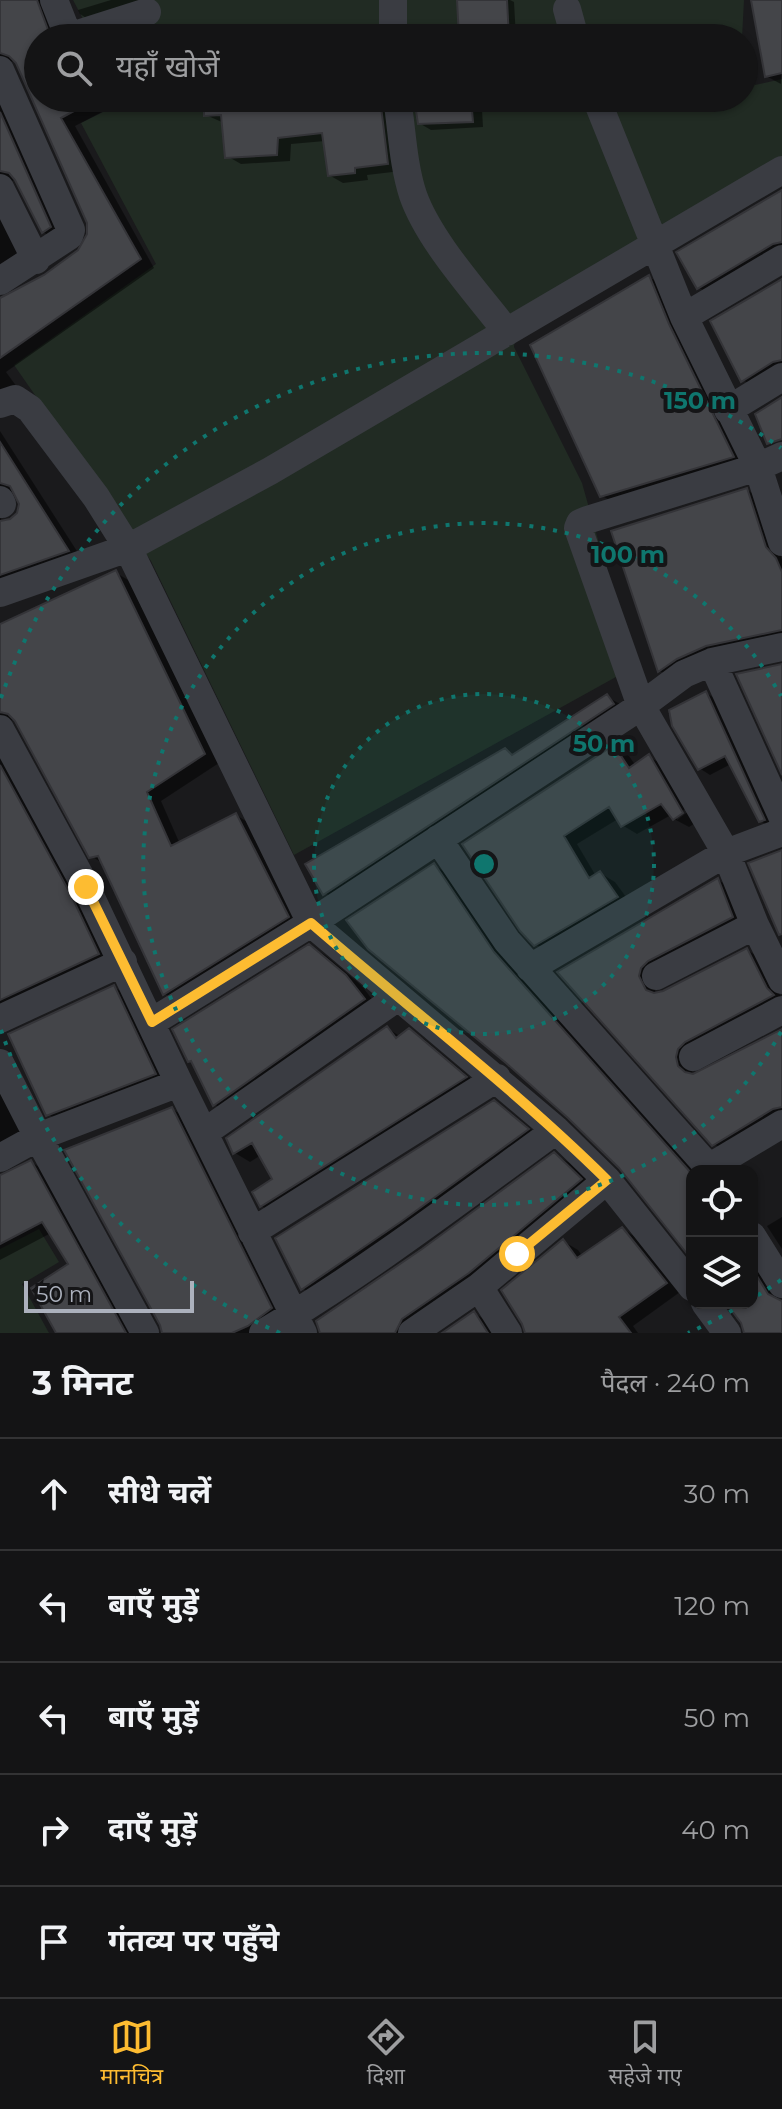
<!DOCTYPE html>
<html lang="hi">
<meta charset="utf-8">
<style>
:root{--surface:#141415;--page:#1d1d1e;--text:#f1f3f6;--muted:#9d9ea0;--line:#333334;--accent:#fdbc31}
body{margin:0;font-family:Montserrat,"Noto Sans Devanagari",sans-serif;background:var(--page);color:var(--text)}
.controls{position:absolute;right:24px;bottom:24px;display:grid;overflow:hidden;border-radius:16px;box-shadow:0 2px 6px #0004}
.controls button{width:72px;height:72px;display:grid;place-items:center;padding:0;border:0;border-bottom:2px solid var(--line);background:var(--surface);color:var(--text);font:40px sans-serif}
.scale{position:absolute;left:24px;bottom:20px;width:170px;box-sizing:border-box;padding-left:8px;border:4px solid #acb1bd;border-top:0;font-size:22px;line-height:28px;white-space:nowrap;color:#acb1bd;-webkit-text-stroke:6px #151517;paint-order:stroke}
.stop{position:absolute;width:24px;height:24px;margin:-18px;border:6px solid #fdbc31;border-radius:50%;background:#fff}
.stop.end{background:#fdbc31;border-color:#fff;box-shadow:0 2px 8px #0008}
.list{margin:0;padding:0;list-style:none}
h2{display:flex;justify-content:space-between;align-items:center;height:104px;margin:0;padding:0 32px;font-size:34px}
h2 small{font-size:26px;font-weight:400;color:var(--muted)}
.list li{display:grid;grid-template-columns:52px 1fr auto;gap:24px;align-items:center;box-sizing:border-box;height:112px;padding:0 32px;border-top:2px solid var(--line)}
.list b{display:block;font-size:30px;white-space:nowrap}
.list em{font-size:26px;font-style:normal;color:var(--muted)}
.icon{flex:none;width:44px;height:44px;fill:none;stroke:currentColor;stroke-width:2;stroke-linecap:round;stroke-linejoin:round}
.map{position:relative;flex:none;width:782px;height:1333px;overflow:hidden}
.search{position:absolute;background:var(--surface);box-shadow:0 2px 6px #0004;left:24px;right:24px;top:24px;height:88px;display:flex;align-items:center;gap:20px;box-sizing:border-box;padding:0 28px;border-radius:44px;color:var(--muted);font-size:30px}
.sheet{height:664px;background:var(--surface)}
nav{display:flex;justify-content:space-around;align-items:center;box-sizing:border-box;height:112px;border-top:2px solid var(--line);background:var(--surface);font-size:22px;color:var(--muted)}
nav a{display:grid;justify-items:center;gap:4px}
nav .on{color:var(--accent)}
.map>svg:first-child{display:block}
.green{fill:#212b23}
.shadow{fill:#0007}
.building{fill:#444549;stroke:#343438;stroke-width:2}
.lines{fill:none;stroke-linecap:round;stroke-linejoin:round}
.minor{stroke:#3a3c42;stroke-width:28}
.route{stroke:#fdbc31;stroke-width:10}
.ring{fill:none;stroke:#0f766e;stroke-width:4;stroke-dasharray:4 8}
.centre{fill:#0f766e;stroke:#151517;stroke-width:4}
.ring-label{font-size:24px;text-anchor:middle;font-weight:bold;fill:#0f766e;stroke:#151517;stroke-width:8;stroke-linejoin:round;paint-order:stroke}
</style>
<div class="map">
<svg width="782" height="1333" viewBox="0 0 782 1333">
<rect width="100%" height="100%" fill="#1a1a1c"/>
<path class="green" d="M73,0H744L742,38H93Z
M744,50L755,85L782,79V157L517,312L514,347L582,483L634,667L294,855L151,561L14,365L156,264L81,123L127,100L126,98H744Z
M39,1229L59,1262L22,1284L49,1333H0V1249Z"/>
<path class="shadow" d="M0,0H55L61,38H38V98H98L104,111L75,126L154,268L6,372L17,387L0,399V297L2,299L45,276L80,252L89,235V223L16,61L8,62L0,72Z
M111,0H145L88,19L80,14L78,10Z
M470,0H510L514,2L516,38H461Z
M766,0H782L781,84L766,76Z
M0,89L65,236L58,241L43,232L15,179L0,189Z
M206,98H395L401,171L367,175L368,180L343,183L329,175L325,141L291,144L290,161L241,164L227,156L224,123L206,115Z
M416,98H587L588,105L482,110L483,127L431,130L419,123Z
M782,192V256L714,296L699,288Z
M0,207L27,261L0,281Z
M649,277L664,286L747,465L617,504L602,496Z
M782,281V376L758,389L743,380Z
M0,431L82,559L0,595V516L2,523L11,521L21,506L17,491L7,493L0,503Z
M747,490L762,499L782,559V641L674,679L660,671Z
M116,573L130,581L219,763L161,801L180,844L236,815L251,824L303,925L180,1002L165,994L104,864L91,856L16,719L6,722L0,729V714L10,711L0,710V626Z
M706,693L718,700L772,828L761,821L731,764L710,775L699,768L668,713Z
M607,697L622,705L340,902L325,893L505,750L515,756Z
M614,747L629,756L636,766L649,757L664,765L688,807L677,815V820L690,810L697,822L689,827L674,819L671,815L637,834L622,825L618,819L577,844L596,876L600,873L615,882L632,905L550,953L535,944L465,845Z
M0,748L113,963L0,1020Z
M434,865L448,874L694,1171H692V1256Z
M718,880L732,888L747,925L656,976L655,993H663L747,950L762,959L782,999L690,1065L693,1076L782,1032V1121L729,1153L714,1144L560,972Z
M310,946L325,955L361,985L379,1008L229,1113L214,1104L195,1064L189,1061Z
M114,987L129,996L169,1082L63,1123L48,1114Z
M387,1028L401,1037L409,1031L424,1039L480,1086L276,1214L261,1206L275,1180L261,1155L250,1162L235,1153L229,1138Z
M0,1084L29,1139L0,1158Z
M494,1102L509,1111L542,1138L317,1297L302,1288Z
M172,1109L187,1118L285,1317L263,1333H162Z
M555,1155L570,1163L595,1188L412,1333H321L423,1251Z
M31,1162L46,1171L137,1333H58L71,1265L51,1233L0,1260V1177Z
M782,1217V1249L767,1226Z
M623,1229L637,1238L680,1292L633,1326L638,1333H527L563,1241L578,1250L583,1257Z
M752,1255L782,1303V1333H745L729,1303H752Z
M474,1313L489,1322L497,1333H445Z"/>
<path class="building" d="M0,0H37L51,38H38V98H98L61,118L141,259L0,358V298L44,275L78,250L87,234V223L16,63L9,56L0,53Z
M457,0H507L509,38H459Z
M751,0H782V73L765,77Z
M204,98H380L388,164L355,168V173L328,176L322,133L278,138L277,155L225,158L221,115L204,116Z
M414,98H471L473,122L418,124Z
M0,112L51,227L42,233L15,180L9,173L0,171Z
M782,190V242L773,244L697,289L676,252Z
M649,275L669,324L734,457L600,497L530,345Z
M782,279V360L773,362L741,382L710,321Z
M782,397V439L767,444L755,414Z
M0,442L69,551L0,575V521L10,519L17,513L19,504L10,486L0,483Z
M747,488L766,547L776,558L782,572V630L706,646L677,659L658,672L611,531Z
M116,570L205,754L147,792L171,846L236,813L289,917L163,995L98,856L89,858L15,721L8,714L0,712V624Z
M782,664V775L736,674Z
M706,691L765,820L759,822L725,756L698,770L672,726L669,710Z
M607,694L614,704L323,895L305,864L505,748L512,755Z
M614,745L629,768L649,754L683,813L673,820L661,804L621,827L609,807L564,836L589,878L600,871L618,897L534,946L520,931L462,844Z
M0,765L71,895L99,954L0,1000Z
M782,850V934L779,935L748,863Z
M434,863L494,952L692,1174V1260L619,1168L568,1118L506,1063L368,949L346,920Z
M718,878L733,917L648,961L641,968L639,976L646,990L654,993L663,991L747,948L767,988L774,995L685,1042L678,1049L676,1057L678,1066L685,1072L693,1074L782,1029V1107L773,1109L712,1146L557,972Z
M309,944L346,975L365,999L213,1106L191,1061L188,1062L172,1029Z
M114,985L156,1074L46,1116L8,1034Z
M387,1026L396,1038L409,1028L467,1077L260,1207L252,1192L272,1179L252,1143L233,1154L226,1138Z
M494,1100L529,1129L402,1221L301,1290L275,1238Z
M172,1107L272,1308L248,1326L232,1333H162L160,1325L64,1150Z
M554,1152L582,1179L469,1273L402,1319L395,1333H320L316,1321L422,1249Z
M31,1160L126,1333H56L31,1288L68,1264L42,1222L0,1244V1175Z
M622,1227L667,1283L619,1317L631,1333H525L522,1324L501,1290L563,1239L577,1258Z
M752,1268L768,1294L782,1301V1333H744L741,1323L726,1303H752Z
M474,1311L488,1333H442Z"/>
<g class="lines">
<path class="minor" d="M54,0L69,38
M567,9L575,38
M68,37L147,12
M393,38V0
M0,70L71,230L69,236L0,281
M397,98C402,130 403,165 413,195C429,241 477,293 507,332
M596,98L684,317L758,467L782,542
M0,188L36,260
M684,317L782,259
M0,404L15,399L30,409L96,497L128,548L311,923L556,1130L607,1180L692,1287
M728,410L782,377
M782,456L758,467L587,520L580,523L578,528L641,706L726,853L755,925L782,980
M0,500L2,504
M0,593L128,548L270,471L782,170
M712,662L782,816
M0,729L86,887L179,1083L303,1333
M438,839L507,941L712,1171
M530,968L726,853L782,832
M656,976L755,925
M0,1019L123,962
M152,1022L311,923L641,706L684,674L712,662L782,647
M693,1057L782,1010
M0,1063L38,1137L0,1158
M205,1132L398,997
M710,1167L782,1124
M252,1232L497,1078
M752,1236L782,1284
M479,1287L508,1333
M705,1303L727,1333
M145,1333L38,1137L179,1083
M263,1333C365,1273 460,1200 556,1130
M412,1333L479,1287L607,1180"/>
</g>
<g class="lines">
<path class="route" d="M86,887L152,1022L311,923C410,1009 514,1088 607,1180L517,1254"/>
</g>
<circle cx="484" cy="864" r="170" fill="#0f766e" fill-opacity=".12"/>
<g class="ring">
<circle cx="484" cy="864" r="170"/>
<path d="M781 1032A341 341 0 1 1 781 696"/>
<path d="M781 1280A511 511 0 0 1 755 1297M743 1304A511 511 0 0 1 688 1333M280 1333A511 511 0 0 1 1 1030M1 698A511 511 0 0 1 781 448"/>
</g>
<circle cx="484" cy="864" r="12" class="centre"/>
<g class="ring-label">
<text x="700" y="409">150 m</text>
<text x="628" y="563">100 m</text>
<text x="604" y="752">50 m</text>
</g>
</svg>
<div class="controls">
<button><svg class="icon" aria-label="locate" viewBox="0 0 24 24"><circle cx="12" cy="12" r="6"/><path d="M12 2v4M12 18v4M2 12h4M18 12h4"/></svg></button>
<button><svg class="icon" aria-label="layers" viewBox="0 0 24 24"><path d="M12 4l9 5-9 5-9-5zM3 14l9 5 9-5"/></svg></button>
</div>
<div class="scale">50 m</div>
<div class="stop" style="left:517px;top:1254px"></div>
<div class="stop end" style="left:86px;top:887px"></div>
<div class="search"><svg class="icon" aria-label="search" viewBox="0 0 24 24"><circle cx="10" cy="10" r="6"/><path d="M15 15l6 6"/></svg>यहाँ खोजें</div>
</div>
<section class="sheet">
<h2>3 मिनट<small>पैदल · 240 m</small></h2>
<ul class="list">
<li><svg class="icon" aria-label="ahead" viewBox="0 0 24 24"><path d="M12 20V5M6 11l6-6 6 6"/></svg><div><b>सीधे चलें</b></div><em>30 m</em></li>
<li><svg class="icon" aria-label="left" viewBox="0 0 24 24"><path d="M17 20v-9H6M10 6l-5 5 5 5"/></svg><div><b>बाएँ मुड़ें</b></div><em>120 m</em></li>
<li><svg class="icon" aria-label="left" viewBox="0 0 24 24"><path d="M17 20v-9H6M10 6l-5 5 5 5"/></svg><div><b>बाएँ मुड़ें</b></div><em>50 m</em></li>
<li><svg class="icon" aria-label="right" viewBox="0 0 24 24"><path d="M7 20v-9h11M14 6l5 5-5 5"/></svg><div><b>दाएँ मुड़ें</b></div><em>40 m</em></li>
<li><svg class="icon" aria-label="arrive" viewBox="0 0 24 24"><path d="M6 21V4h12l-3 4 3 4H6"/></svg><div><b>गंतव्य पर पहुँचे</b></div></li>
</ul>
</section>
<nav>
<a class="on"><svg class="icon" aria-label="map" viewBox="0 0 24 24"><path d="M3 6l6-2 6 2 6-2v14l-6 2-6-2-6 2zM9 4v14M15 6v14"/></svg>मानचित्र</a>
<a><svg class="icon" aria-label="directions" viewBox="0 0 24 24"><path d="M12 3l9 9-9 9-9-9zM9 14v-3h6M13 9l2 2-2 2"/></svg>दिशा</a>
<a><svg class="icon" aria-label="saved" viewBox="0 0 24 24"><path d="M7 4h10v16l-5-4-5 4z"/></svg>सहेजे गए</a>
</nav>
